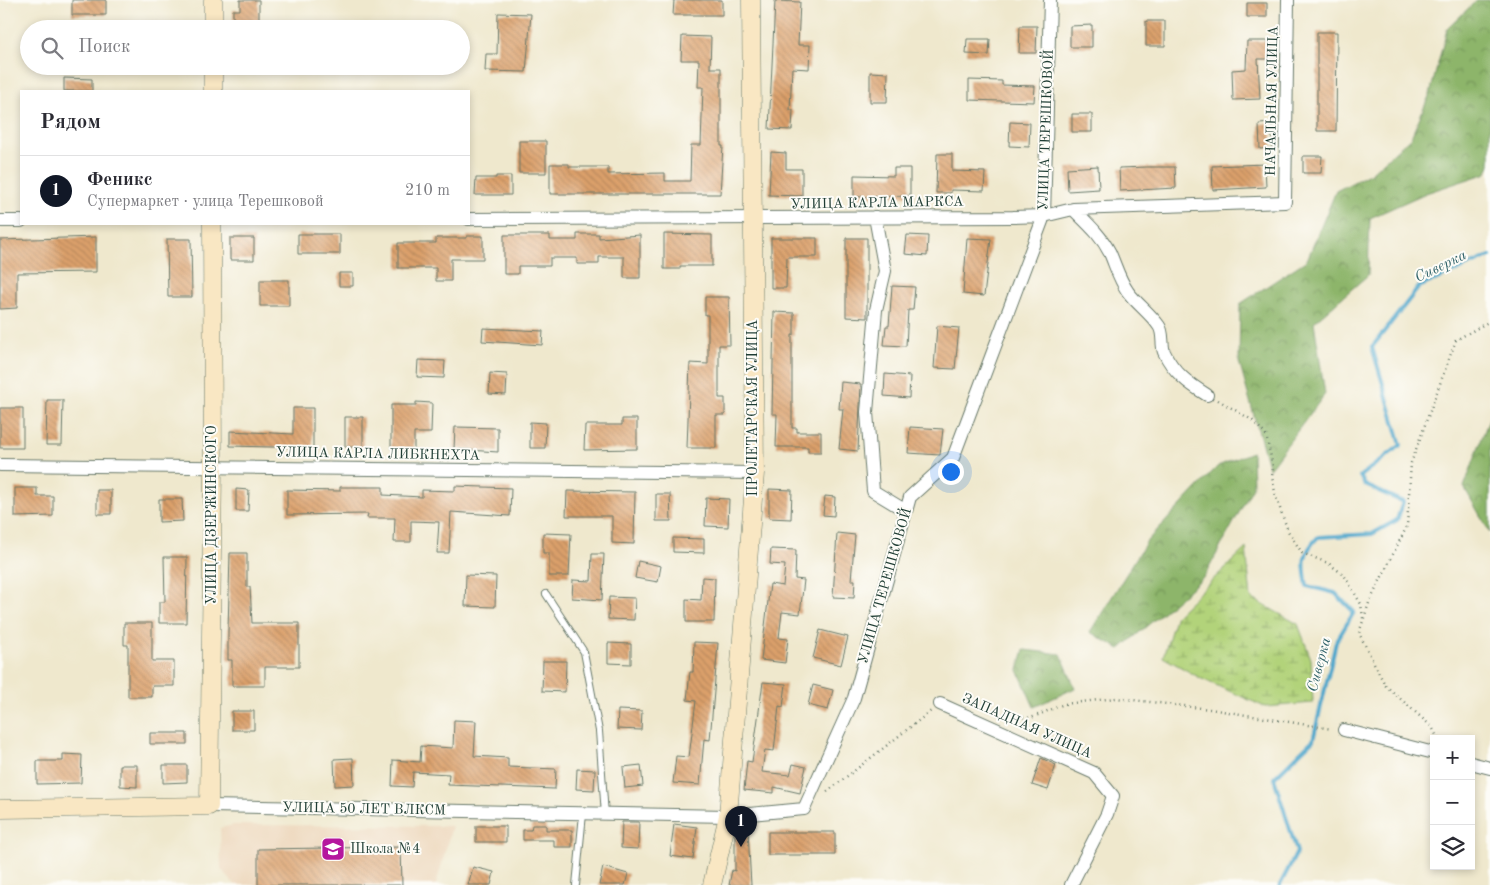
<!DOCTYPE html>
<html lang="ru">
<meta charset="utf-8">
<style>
:root{--surface:#fff;--page:#f7f7f7;--text:#2b2b33;--muted:#7c7c81;--line:#e1e1e2;--accent:#111827}
body{margin:0;font-family:"Old Standard TT",serif;background:var(--page);color:var(--text)}
.controls{position:absolute;right:15px;bottom:15px;display:grid;overflow:hidden;border-radius:0px;box-shadow:0 2px 8px #0003}
.controls button{width:45px;height:45px;display:grid;place-items:center;padding:0;border:0;border-bottom:1px solid var(--line);background:var(--surface);color:var(--text);font:25px sans-serif}
.you{position:absolute;left:950px;top:471px;width:18px;height:18px;margin:-12px;border:4px solid #fff;border-radius:50%;background:#1a73e8;box-shadow:0 0 0 8px #1a73e833}
.badge{display:grid;place-items:center;width:32px;height:32px;border-radius:50%;background:var(--accent);color:#fff;font-size:16px;font-weight:700}
.pin{position:absolute;translate:-50% -41px;filter:drop-shadow(0 1px 2px #0008)}
.pin::after{content:'';position:absolute;top:26px;width:18px;height:15px;background:inherit;clip-path:polygon(0 0,100% 0,50% 100%)}
.list{margin:0;padding:0;list-style:none}
h2{display:flex;justify-content:space-between;align-items:center;height:65px;margin:0;padding:0 20px;font-size:21px}
h2 small{font-size:16px;font-weight:400;color:var(--muted)}
.list li{display:grid;grid-template-columns:32px 1fr auto;gap:15px;align-items:center;box-sizing:border-box;height:70px;padding:0 20px;border-top:1px solid var(--line)}
.list b{display:block;font-size:19px;white-space:nowrap}
.list p{margin:0;font-size:16px;white-space:nowrap;color:var(--muted)}
.list em{font-size:16px;font-style:normal;color:var(--muted)}
.icon{flex:none;width:28px;height:28px;fill:none;stroke:currentColor;stroke-width:2;stroke-linecap:round;stroke-linejoin:round}
.map{position:relative;flex:none;width:1490px;height:885px;overflow:hidden}
.search{position:absolute;background:var(--surface);box-shadow:0 2px 8px #0003;left:20px;top:20px;width:450px;height:55px;display:flex;align-items:center;gap:12px;box-sizing:border-box;padding:0 18px;border-radius:28px;color:var(--muted);font-size:19px}
.panel{position:absolute;background:var(--surface);box-shadow:0 2px 8px #0003;left:20px;top:90px;width:450px;height:135px;border-radius:0px}
.map>svg:first-child{display:block}
.built{fill:#edd7bb}
.forest{fill:url(#forest-crowns);stroke:#56794f}
.wetland{fill:url(#wetland-marsh);stroke:#688857}
.lines{fill:none;stroke-linecap:round;stroke-linejoin:round}
.stream{stroke:#4fa7cc;stroke-width:4}
.building{fill:url(#building-back-hatch)}
.lane-casing{stroke:#68796a;stroke-width:8}
.street-casing{stroke:#68796a;stroke-width:14}
.secondary-casing{stroke:#68796a;stroke-width:19}
.path{stroke:#68796a;stroke-width:2.5;stroke-dasharray:1 4;stroke-linecap:butt}
.lane{stroke:#fff;stroke-width:6}
.street{stroke:#fff;stroke-width:12}
.secondary{stroke:#f9e7c3;stroke-width:18}
.labels{text-anchor:middle;dominant-baseline:central;stroke-width:4;stroke-linejoin:round;paint-order:stroke}
.street-label{font-size:14px;fill:#1f3d34;stroke:#fdfcf7}
.poi-label{font-size:14px;fill:#1f3d34;stroke:#fdfcf7;text-anchor:start}
.water-label{font-size:15px;font-style:italic;fill:#306269;stroke:#fdfcf7}
</style>
<div class="map">
<svg width="1490" height="885" viewBox="0 0 1490 885">
<defs>
<pattern id="forest-crowns" width="20" height="18" patternUnits="userSpaceOnUse" patternTransform="scale(1.25)"><rect width="20" height="18" fill="#8db56a"/><path d="M2 6a3 3 0 1 1 6 0M12 15a3 3 0 1 1 6 0" fill="none" stroke="#739458"/></pattern>
<pattern id="wetland-marsh" width="20" height="14" patternUnits="userSpaceOnUse" patternTransform="scale(1.25)"><rect width="20" height="14" fill="#b2d37a"/><path d="M1 5h8M5 5V1M11 12h8M15 12V8" fill="none" stroke="#90ac65"/></pattern>
<pattern id="building-back-hatch" width="6" height="6" patternUnits="userSpaceOnUse" patternTransform="scale(1.25)"><rect width="6" height="6" fill="#dca06b"/><path d="M-1 5l2 2M0 0l6 6M5-1l2 2" fill="none" stroke="#b28459"/></pattern>
</defs>
<rect width="100%" height="100%" fill="#fdfcf7"/>
<filter id="ink" filterUnits="userSpaceOnUse"><feTurbulence type="fractalNoise" baseFrequency=".02" numOctaves="2"/><feDisplacementMap in="SourceGraphic" scale="10" xChannelSelector="R" yChannelSelector="G"/><feConvolveMatrix kernelMatrix="1 2 1 2 8 2 1 2 1" color-interpolation-filters="sRGB"/></filter>
<filter id="wash" filterUnits="userSpaceOnUse"><feTurbulence type="fractalNoise" baseFrequency=".0096" numOctaves="4" result="noise"/><feDisplacementMap in="SourceGraphic" scale="20" xChannelSelector="R" yChannelSelector="G"/><feGaussianBlur stdDeviation="1.12" result="paint"/><feColorMatrix in="noise" values="0 0 0 0 0 0 0 0 0 0 0 0 0 0 0 0 0 1.4 0 .05"/><feComposite in="paint" operator="in"/></filter>
<g filter="url(#wash)">
<rect width="100%" height="100%" fill="#efe8cd"/>
<path class="built" d="M234,825L452,826L436,885H235L221,869L220,828Z"/>
<path class="forest" d="M1477,0H1490V164L1487,173L1426,193L1370,218L1368,275L1314,322L1325,394L1269,469L1239,362L1240,304L1307,260L1336,191L1371,173L1411,137L1430,94L1447,29Z
M1490,416V533L1464,487Z
M1252,452L1253,487L1204,577L1120,649L1090,632L1147,541L1218,466Z
M1024,650L1061,654L1075,688L1034,707L1018,670Z"/>
<path class="wetland" d="M1246,548L1251,598L1298,624L1311,659L1313,703L1265,707L1202,679L1163,657L1176,615Z"/>
<g class="lines">
<path class="stream" d="M1280,885L1297,852L1274,778L1313,740L1336,642L1354,612L1335,593L1307,586C1303,563 1301,555 1318,537L1372,534L1397,520L1403,502L1365,485L1360,476L1401,445L1372,347L1419,287L1490,256"/>
</g>
<g id="blocks">
<path class="building" d="M72,0H106V15H72Z
M240,0H259V29H233V10H240Z
M674,0H722V15H673Z
M775,1L800,2L798,45H810L809,69L792,68L790,110H793L792,130L769,129Z
M1247,3H1267V17H1247Z
M498,13L531,14L526,72L485,71L486,54H497Z
M1146,21H1165V46H1146Z
M1092,25V47H1070V26Z
M1020,26H1037L1036,53H1019Z
M1317,32H1337L1336,131H1317Z
M682,36L711,37L710,68H721V146H723L720,194H550V164H569V167H608V174L665,173V181H690L691,145H701L703,87H698L699,60H681Z
M967,39H990L989,55L966,54Z
M1247,41H1269V59H1258L1260,99L1233,100L1232,70L1246,69Z
M870,72L888,73L887,102H870Z
M64,78L92,79V91H64Z
M969,80L1002,81V85L1035,86L1034,102L969,100Z
M1072,114H1092V132H1072Z
M1010,122L1030,123L1029,147L1009,146Z
M1272,123V148L1260,149L1259,124Z
M519,141H546V173H519Z
M771,152L786,153V169H802V196L769,195Z
M937,154H952V171L985,172L984,191L951,190V193H936Z
M1303,156H1322L1321,173H1303Z
M1265,164L1266,187L1213,190L1212,166Z
M1098,166L1099,189L1068,191L1067,168Z
M1147,167H1175L1176,188L1120,191L1119,168Z
M894,168H910V196L854,197V175L894,176Z
M496,176H511V195H475L476,178H496Z
M298,234H340V254H298Z
M577,234H599V238L640,235V278H624V257H599V264H577V258H550V266H518V274H504V235H550V240H577Z
M664,234L712,235V266H680V269H664Z
M907,235L928,236L927,256L905,254Z
M467,236H483V259H451V281H436V268H398V243H436V238H467Z
M96,237V272L17,273V308L0,309V240Z
M230,238H254V260H230Z
M771,238H817V257H787L786,288H771Z
M846,238H867V318L846,317Z
M967,238L991,239L984,296L963,294Z
M167,239H191L192,297H168Z
M339,273H353V286H339Z
M260,280H289V306H260Z
M892,286L915,287L913,310H908L906,346L884,345L886,326H889Z
M705,297H729L730,345H719V398H725V415H716V448H687L690,363L708,364V315H705Z
M774,312L794,313V335H792V428H797V432H821V452H808V447H776L777,414H772Z
M937,326L959,328L955,369L934,368Z
M483,328L543,331L542,345L482,341Z
M418,360L445,361L444,378L417,377Z
M490,373L507,374L506,395L489,394Z
M885,374L910,376L909,398L884,396Z
M841,382L861,384L858,451L839,449L843,409H839Z
M47,400H63L62,445H46Z
M416,402L432,403L431,433H414V449H391V405H416Z
M0,408H23V448H0Z
M293,408H313V448L230,446V431L293,434Z
M345,417H363V447H345Z
M622,419H637V449L584,450L585,425H622Z
M530,422L546,423L545,448H530Z
M455,427L498,428V452L454,449Z
M910,427L943,429L940,455L908,453Z
M455,486L511,488L510,516L451,512L449,553H437L439,522L411,521V542H394L395,518H367L368,514L287,515V490L340,491V487H383V495L422,497V490L455,491Z
M15,488H37V496H53V516L15,517Z
M236,489L249,490L248,511H236Z
M769,489L792,490L791,519L769,518Z
M97,490H111V514H97Z
M567,491L635,492L634,544L612,543V516H566Z
M656,494H670L671,521H656Z
M825,496L835,497L834,516L823,515Z
M706,498L729,499L728,527L705,526Z
M159,499H182L183,521L159,522Z
M543,533L571,534L569,576H549V553H543Z
M837,533L855,535L851,580H855L854,598L833,597Z
M673,538L704,539V553L673,552Z
M771,549L796,550L795,579L804,580L800,614L782,612L779,638L788,639L785,663L761,660L770,584L783,586L785,565L770,564Z
M230,553H247V587H250L252,623H299V667H265V686H232V660H228V631Z
M592,554H604L602,600L572,598L573,580L591,581Z
M164,557H187L186,623H159V602H165Z
M638,561L661,566L658,582L635,578Z
M466,575L496,576L495,607L465,606Z
M702,577L715,578L714,622H686V599L701,600Z
M609,597L635,598L634,620L608,619Z
M124,623H152V661H174V686H152V697H128V645H124Z
M820,630L848,637L841,665L813,658Z
M694,642L718,643L710,740L704,739L700,785L673,783L676,756L689,757L696,701L687,700L690,672H693Z
M608,643L631,644V664L608,663Z
M543,661H566L565,692L542,691Z
M763,682L786,684L783,707L779,706L774,751L765,750L762,772L790,775L793,764L806,767L800,793L774,787V793L744,790L747,761L752,762Z
M813,685L833,690L828,710L808,705Z
M618,710L642,711L641,730L617,729Z
M232,711H254V730H232Z
M454,720L476,721L474,756L508,758V767L556,769L555,789L448,785L449,774L413,772L412,787L392,786L393,760L420,762L421,746L453,748Z
M150,733H187V744H150Z
M63,754L82,755L81,783L37,784V761H63Z
M353,758L354,785L335,786L334,759Z
M1041,758L1056,765L1048,790L1032,785Z
M120,765H137V787L120,786Z
M163,765H187V782L163,783Z
M641,765L643,786L625,788L623,767Z
M577,769L595,770L594,790L576,789Z
M622,822H639L638,849L621,848Z
M674,824L697,827L693,859L670,856Z
M532,825H546V830H572V847H554V840H523V830H531Z
M476,826H506V842H476Z
M748,831L751,885H729L732,870L735,871V832Z
M768,832H835V855H768Z
M401,847L402,885H258V849Z
M473,867L494,872L491,885H468Z
M603,867L628,874L625,885H599Z"/>
</g>
</g>
<g filter="url(#ink)">
<use href="#blocks" fill-opacity="0" stroke="#68796a" stroke-width="1"/>
<g class="lines">
<g class="lane-casing">
<path id="lane" d="M546,594L584,652L599,731L605,815
M576,885L583,814"/>
</g>
<g class="street-casing">
<path id="street" d="M1073,209C1087,223 1101,235 1110,253C1116,267 1119,279 1128,292C1137,304 1150,313 1159,326C1164,333 1161,344 1164,352C1173,372 1189,384 1207,395
M875,217L885,271L876,310L867,412L873,491L906,511
M469,219L1013,217L1044,216L1073,209L1285,202L1288,0
M0,221H21
M0,465L755,473
M940,704L1094,773L1113,796L1107,814L1071,885
M1344,730L1434,753
M1471,763L1490,768
M209,806L728,816L804,809L854,698L910,497L953,458L1044,216L1050,0"/>
</g>
<g class="secondary-casing">
<path id="secondary" d="M213,29V0
M213,91V66
M0,809L209,806L213,467L212,224
M712,885L728,816L755,473L751,0"/>
</g>
<path class="path" d="M1218,400L1252,420L1266,435L1273,466L1272,477L1276,497L1288,531L1302,553L1328,563L1344,575L1361,604L1363,618
M998,715L1031,718L1064,704L1116,698L1210,709L1332,729
M1438,739L1432,727L1385,685L1359,633L1369,603L1407,526L1411,463L1456,340L1490,321
M827,792L931,711"/>
<use href="#lane" class="lane"/>
<use href="#street" class="street"/>
<use href="#secondary" class="secondary"/>
</g>
</g>
<defs>
<g id="school-square" transform="scale(1.25)"><rect x="-9" y="-9" width="18" height="18" rx="4" fill="#b5179e" stroke="#fdfcf7"/><path d="M0-5L7-2L0 1L-7-2ZM-4 1L0 2.5L4 1V4Q0 6-4 4Z" fill="#fff"/></g>
</defs>
<g fill-rule="evenodd">
<use href="#school-square" x="333" y="849"/>
</g>
<g class="labels">
<g class="street-label">
<text transform="translate(1272 101) rotate(-89)">НАЧАЛЬНАЯ УЛИЦА</text>
<text transform="translate(1046 130) rotate(-88)">УЛИЦА ТЕРЕШКОВОЙ</text>
<text transform="translate(877 203) rotate(-1)">УЛИЦА КАРЛА МАРКСА</text>
<text transform="translate(753 408) rotate(-90)">ПРОЛЕТАРСКАЯ УЛИЦА</text>
<text transform="translate(378 454) rotate(1)">УЛИЦА КАРЛА ЛИБКНЕХТА</text>
<text transform="translate(212 515) rotate(-90)">УЛИЦА ДЗЕРЖИНСКОГО</text>
<text transform="translate(885 586) rotate(-74)">УЛИЦА ТЕРЕШКОВОЙ</text>
<text transform="translate(1027 726) rotate(24)">ЗАПАДНАЯ УЛИЦА</text>
<text transform="translate(364 809) rotate(1)">УЛИЦА 50 ЛЕТ ВЛКСМ</text>
</g>
<g class="poi-label">
<text x="350" y="849">Школа №4</text>
</g>
<g class="water-label">
<text transform="translate(1441 267) rotate(-26)">Сиверка</text>
<text transform="translate(1320 665) rotate(-75)">Сиверка</text>
</g>
</g>
</svg>
<div class="controls">
<button>+</button>
<button>−</button>
<button><svg class="icon" aria-label="layers" viewBox="0 0 24 24"><path d="M12 4l9 5-9 5-9-5zM3 14l9 5 9-5"/></svg></button>
</div>
<div class="you"></div>
<div class="pin badge" style="left:741px;top:847px">1</div>
<div class="search"><svg class="icon" aria-label="search" viewBox="0 0 24 24"><circle cx="10" cy="10" r="6"/><path d="M15 15l6 6"/></svg>Поиск</div>
<section class="panel">
<h2>Рядом<small></small></h2>
<ul class="list">
<li><span class="badge">1</span><div><b>Феникс</b><p>Супермаркет · улица Терешковой</p></div><em>210 m</em></li>
</ul>
</section>
</div>
